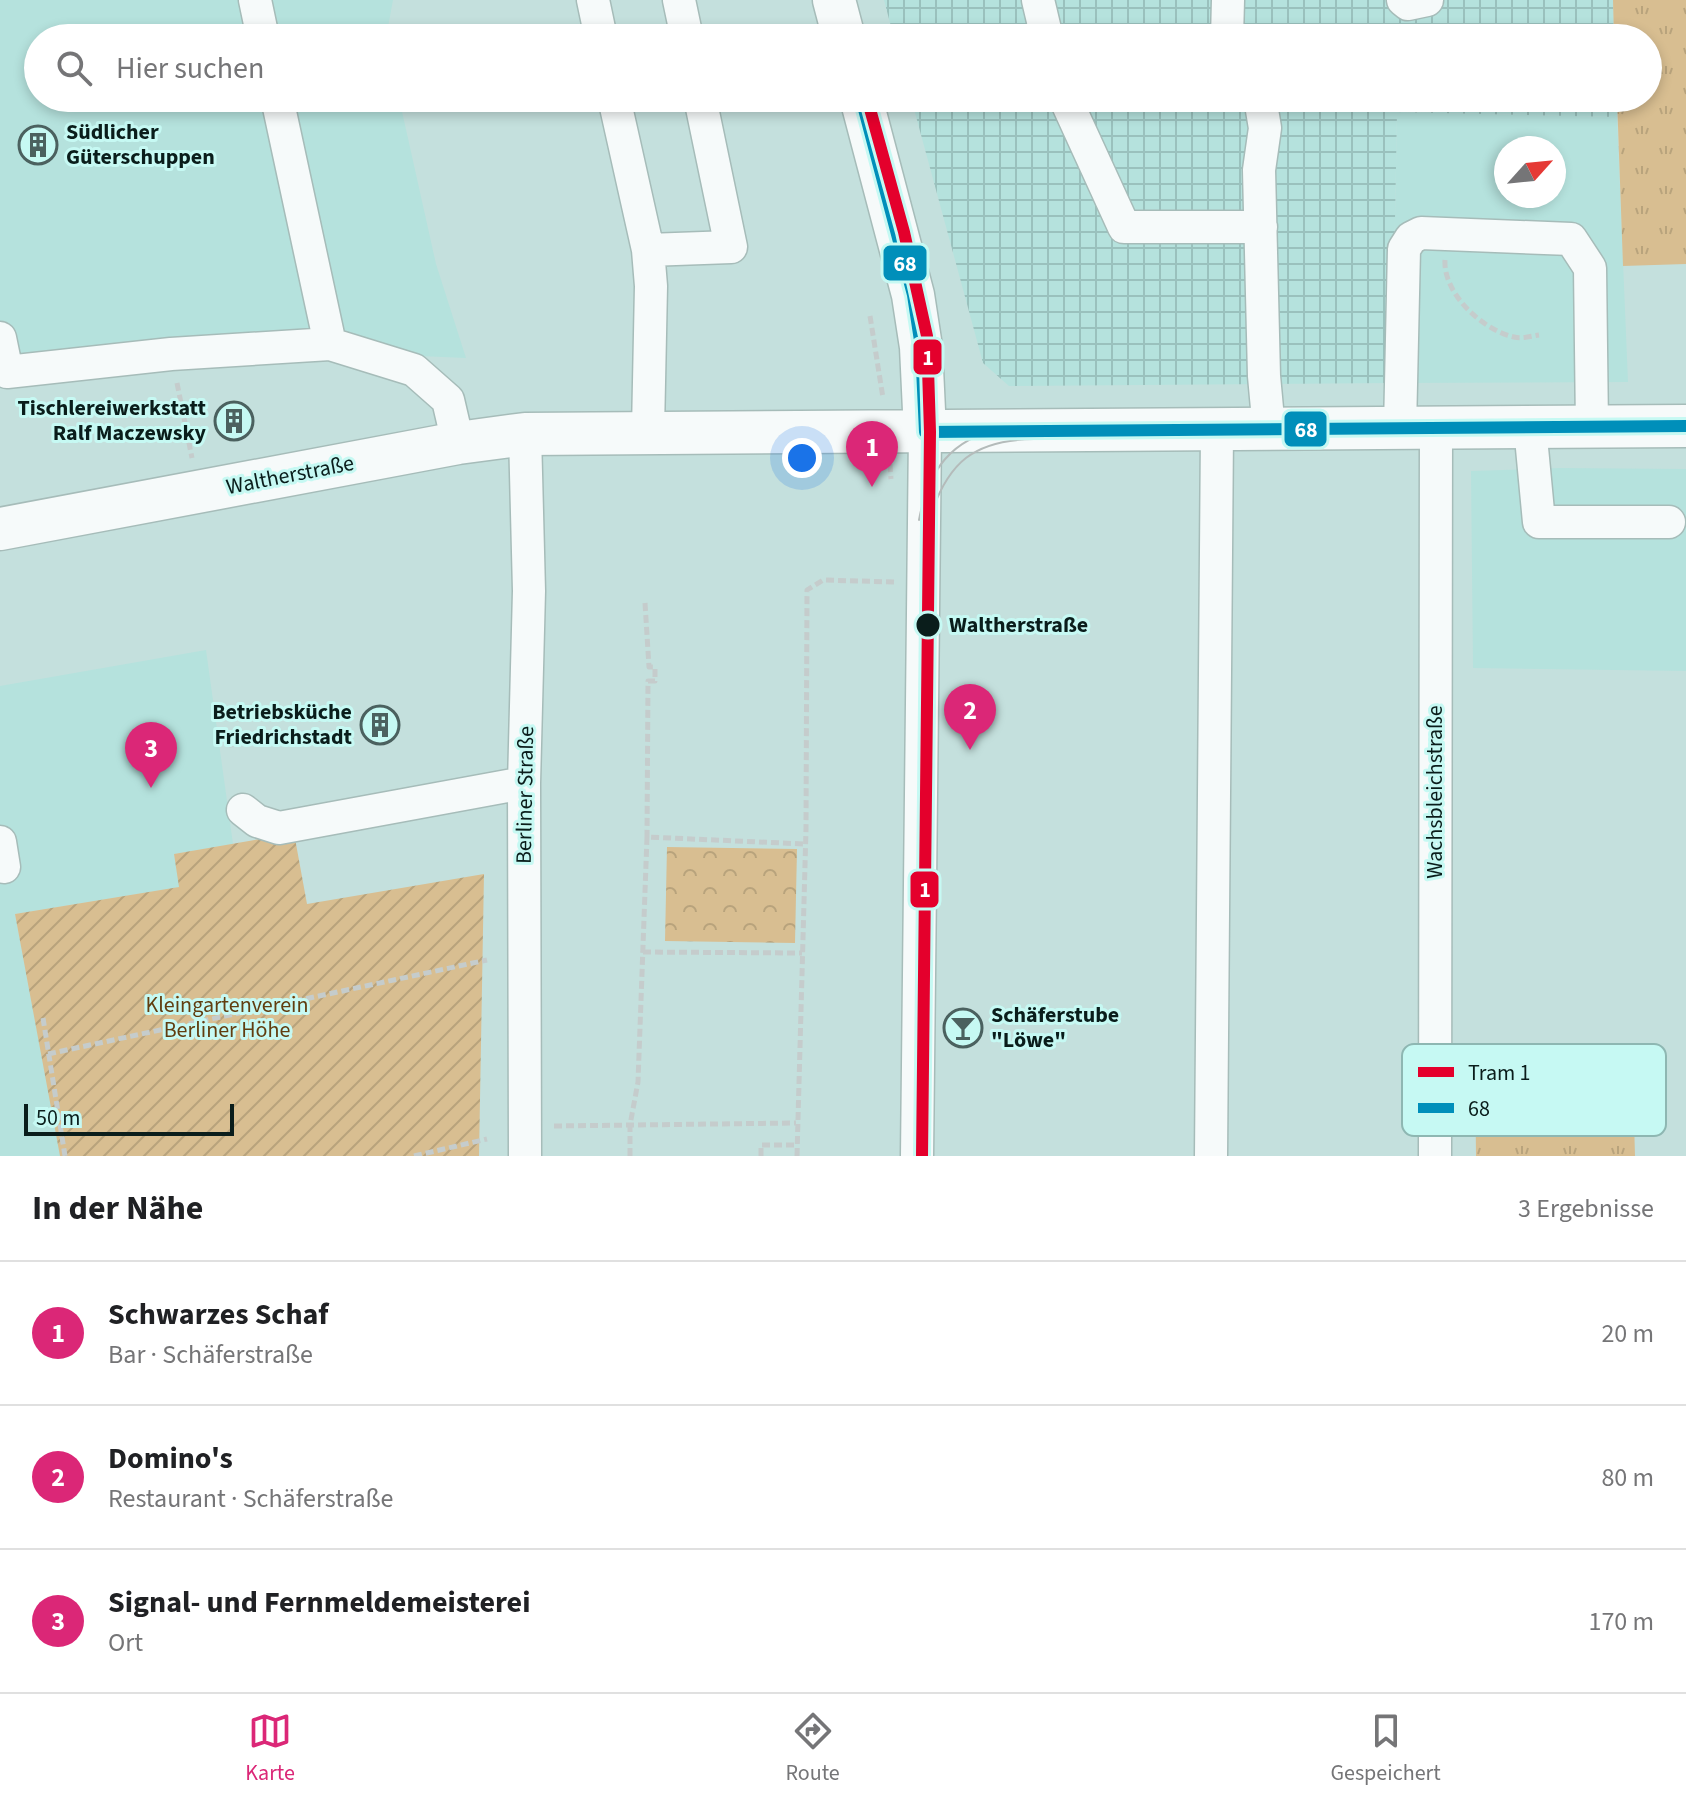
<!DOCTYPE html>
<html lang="de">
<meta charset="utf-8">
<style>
:root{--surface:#fff;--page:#f2f2f2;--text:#202124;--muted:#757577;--line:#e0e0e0;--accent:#db2777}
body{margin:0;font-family:"Source Sans 3",sans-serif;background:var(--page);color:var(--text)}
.compass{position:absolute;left:1494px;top:136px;width:72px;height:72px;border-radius:50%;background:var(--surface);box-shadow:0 4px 12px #0003;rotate:63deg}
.scale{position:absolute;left:24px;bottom:20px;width:210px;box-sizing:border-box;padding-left:8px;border:4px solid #0a1d1b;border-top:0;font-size:22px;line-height:28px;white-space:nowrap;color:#0a1d1b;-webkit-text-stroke:6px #c6f9f3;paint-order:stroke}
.you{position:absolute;left:802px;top:458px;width:28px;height:28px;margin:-20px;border:6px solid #fff;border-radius:50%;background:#1a73e8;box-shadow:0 0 0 12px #1a73e833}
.badge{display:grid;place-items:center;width:52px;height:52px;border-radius:50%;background:var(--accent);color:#fff;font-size:26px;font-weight:700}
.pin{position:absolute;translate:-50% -66px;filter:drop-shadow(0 2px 4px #0008)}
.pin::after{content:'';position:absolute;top:42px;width:28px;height:24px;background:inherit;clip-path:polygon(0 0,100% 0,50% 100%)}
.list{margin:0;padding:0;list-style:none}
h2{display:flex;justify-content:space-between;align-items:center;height:104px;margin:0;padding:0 32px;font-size:34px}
h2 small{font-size:26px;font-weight:400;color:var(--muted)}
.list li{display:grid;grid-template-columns:52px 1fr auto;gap:24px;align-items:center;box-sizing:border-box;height:144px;padding:0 32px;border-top:2px solid var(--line)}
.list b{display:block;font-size:30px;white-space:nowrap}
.list p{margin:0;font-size:26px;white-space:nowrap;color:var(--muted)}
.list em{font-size:26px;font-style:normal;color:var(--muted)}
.icon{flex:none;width:44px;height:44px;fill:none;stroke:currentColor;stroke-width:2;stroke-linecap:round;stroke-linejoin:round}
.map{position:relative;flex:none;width:1686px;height:1156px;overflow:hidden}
.search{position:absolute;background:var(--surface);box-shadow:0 4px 12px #0003;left:24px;right:24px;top:24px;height:88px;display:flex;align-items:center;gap:20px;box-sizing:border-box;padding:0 28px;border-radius:44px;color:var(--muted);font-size:30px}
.sheet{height:536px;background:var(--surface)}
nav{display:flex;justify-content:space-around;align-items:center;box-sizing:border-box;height:112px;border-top:2px solid var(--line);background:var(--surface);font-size:22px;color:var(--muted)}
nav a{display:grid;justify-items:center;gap:4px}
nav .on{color:var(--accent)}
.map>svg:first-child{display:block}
.built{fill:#b5e2dd;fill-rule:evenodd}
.industrial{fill:url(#industrial-grid)}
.grass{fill:url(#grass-tufts)}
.park{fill:url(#park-crowns)}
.garden{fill:url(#garden-furrows)}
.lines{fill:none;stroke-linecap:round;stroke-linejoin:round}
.minor-casing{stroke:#a6bcb9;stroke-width:35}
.major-casing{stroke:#a6bcb9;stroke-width:45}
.path{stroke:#c5cccc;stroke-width:5;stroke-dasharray:8 4;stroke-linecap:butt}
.minor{stroke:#f6fafa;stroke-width:32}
.major{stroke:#f6fafa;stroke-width:42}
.tram{stroke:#b4bbba;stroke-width:2}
.bus-1-casing{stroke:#c6f9f3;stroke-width:18}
.bus-1{stroke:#008fba;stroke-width:12}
.tram-1-casing{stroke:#c6f9f3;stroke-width:18}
.tram-1{stroke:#e4002c;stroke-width:12}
.stop-dot{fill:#0a1d1b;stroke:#c6f9f3;stroke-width:3}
.labels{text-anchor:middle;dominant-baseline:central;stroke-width:6;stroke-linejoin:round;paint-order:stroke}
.poi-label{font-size:22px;font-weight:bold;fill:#0a1d1b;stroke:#c6f9f3;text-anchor:start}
.street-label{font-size:22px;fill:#0a1d1b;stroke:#c6f9f3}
.stop-label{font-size:22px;font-weight:bold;fill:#0a1d1b;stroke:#c6f9f3;text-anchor:start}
.park-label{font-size:22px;fill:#613d0f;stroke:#c6f9f3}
.key{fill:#c6f9f3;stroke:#8eb7b2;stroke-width:2}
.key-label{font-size:22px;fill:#0a1d1b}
.line-badge{stroke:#c6f9f3;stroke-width:3}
.badge-label{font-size:22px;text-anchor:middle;font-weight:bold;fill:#fff}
</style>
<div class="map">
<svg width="1686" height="1156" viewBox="0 0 1686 1156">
<defs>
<pattern id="industrial-grid" width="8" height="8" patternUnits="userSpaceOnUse" patternTransform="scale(2)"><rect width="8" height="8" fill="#b5e2dd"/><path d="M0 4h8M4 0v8" fill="none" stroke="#9ac1bd"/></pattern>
<pattern id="grass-tufts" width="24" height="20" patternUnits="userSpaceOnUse" patternTransform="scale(2)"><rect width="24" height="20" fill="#d8be91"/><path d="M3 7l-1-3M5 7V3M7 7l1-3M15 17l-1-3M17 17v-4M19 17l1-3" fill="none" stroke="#b8a37c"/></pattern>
<pattern id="park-crowns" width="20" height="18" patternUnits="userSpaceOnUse" patternTransform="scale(2)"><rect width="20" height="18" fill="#d8be91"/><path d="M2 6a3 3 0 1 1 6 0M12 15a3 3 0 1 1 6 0" fill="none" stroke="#b8a37c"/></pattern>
<pattern id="garden-furrows" width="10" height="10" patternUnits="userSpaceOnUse" patternTransform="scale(2)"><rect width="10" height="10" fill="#d8be91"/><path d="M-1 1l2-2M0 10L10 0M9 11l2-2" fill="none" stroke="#b8a37c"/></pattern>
</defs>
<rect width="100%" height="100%" fill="#c4e0dd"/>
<path class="built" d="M0,0H393L386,38H38V98H399L436,264L466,358L327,352L0,384Z
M1397,112L1617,117L1628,382L1392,383ZM1506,148H1554V196H1506Z
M1560,468L1686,469V671L1473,668L1471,471Z
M206,650L233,844L174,854L180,887L15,914L60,1153V1156H0V686Z"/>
<path class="industrial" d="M884,0H1613L1614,38H894Z
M911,98H1617V117L1397,112L1392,383L1009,386L983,363Z"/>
<path class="grass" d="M1613,0H1686V264L1623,266L1617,98H1648V38H1614Z
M1618,1067L1633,1084L1635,1156H1476L1475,1068Z"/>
<path class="park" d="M667,847L797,849L795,943L665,941Z"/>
<path class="garden" d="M294,833L307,904L484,874L479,1156H60L15,914L179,887L174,854Z"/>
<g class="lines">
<g class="minor-casing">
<path id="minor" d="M255,0L263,38
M593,0L601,38
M679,0L687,38
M1038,0L1047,38
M1403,0L1408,4L1427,0
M1227,38L1228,0
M277,98L330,344L414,370L448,400L458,443
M614,98L648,250L651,286L648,430
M1065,98L1124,227H1261
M1260,98L1265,128L1259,170L1264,376L1269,430
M648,250L731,247L700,98
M0,338L7,372L171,354L330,344
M1530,427L1539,522H1669
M1400,429L1404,249L1411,238L1421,233L1571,239L1590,268L1592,427
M243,810L257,821L279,828L524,783
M0,842L4,867
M525,1156L524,783L529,591L525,434
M917,1156L925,432
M1211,1156L1217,431
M1435,1156L1436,428"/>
</g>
<g class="major-casing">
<path id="major" d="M834,0L844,38
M861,98L913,295L921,347L925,432
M0,529L458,443L525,434L1686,426"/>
</g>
<path class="path" d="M1445,260C1443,293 1482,330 1514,337C1522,339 1531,336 1539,335
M870,316L883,398
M177,383L192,458
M890,464L891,479
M645,603L649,667H655V681H648L647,837
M229,745L323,736
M643,952L802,953
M43,1018L65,1156
M48,1054L487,960
M554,1126L796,1123
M414,1156L487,1139
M630,1156V1125L638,1082L647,837L805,844
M761,1156V1145H797
M797,1156L806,829L807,590L823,580L894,582"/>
<use href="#minor" class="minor"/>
<use href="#major" class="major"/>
<path class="tram" d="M930,517C948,462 974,440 1034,439
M919,520C928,471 951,438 1002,429L1686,420"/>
<g class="bus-1-casing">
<path id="bus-1" d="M861,98L913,295L921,347L925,432
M925,432L1686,426"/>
</g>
<use href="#bus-1" class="bus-1"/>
<g class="tram-1-casing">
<path id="tram-1" d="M867,98L904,232L927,336L930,432L922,1156"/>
</g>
<use href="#tram-1" class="tram-1"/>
</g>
<defs>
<g id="building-ring" transform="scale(2)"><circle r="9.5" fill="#c6f9f3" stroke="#4b615f" stroke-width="1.5"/><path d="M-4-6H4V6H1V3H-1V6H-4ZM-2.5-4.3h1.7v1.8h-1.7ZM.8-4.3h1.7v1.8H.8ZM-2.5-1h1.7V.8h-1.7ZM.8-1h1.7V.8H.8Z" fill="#4b615f"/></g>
<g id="bar-ring" transform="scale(2)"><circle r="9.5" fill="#c6f9f3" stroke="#4b615f" stroke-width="1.5"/><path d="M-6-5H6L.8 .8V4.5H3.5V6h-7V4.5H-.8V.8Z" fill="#4b615f"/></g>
</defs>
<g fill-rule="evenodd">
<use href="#building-ring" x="38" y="145"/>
<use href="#building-ring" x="234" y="421"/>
<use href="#building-ring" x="380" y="725"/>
<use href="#bar-ring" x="963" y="1028"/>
</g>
<circle class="stop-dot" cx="928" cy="625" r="13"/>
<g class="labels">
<g class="poi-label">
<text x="66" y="132">Südlicher<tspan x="66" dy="25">Güterschuppen</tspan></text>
<text x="206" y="408" text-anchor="end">Tischlereiwerkstatt<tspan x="206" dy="25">Ralf Maczewsky</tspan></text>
<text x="352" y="712" text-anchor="end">Betriebsküche<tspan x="352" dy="25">Friedrichstadt</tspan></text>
<text x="991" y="1015">Schäferstube<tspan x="991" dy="25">"Löwe"</tspan></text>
</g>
<g class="street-label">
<text transform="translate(290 475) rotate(-11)">Waltherstraße</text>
<text transform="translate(1435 792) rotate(-90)">Wachsbleichstraße</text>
<text transform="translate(525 795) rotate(-89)">Berliner Straße</text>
</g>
<g class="stop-label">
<text x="949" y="625">Waltherstraße</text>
</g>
<g class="park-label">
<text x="227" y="1005">Kleingartenverein<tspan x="227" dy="25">Berliner Höhe</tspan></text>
</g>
</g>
<rect x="1402" y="1044" width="264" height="92" rx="12" class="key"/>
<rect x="1418" y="1067" width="36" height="10" fill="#e4002c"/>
<rect x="1418" y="1103" width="36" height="10" fill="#008fba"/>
<g class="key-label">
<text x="1468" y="1080">Tram 1</text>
<text x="1468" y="1116">68</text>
</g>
<g class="line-badge">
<rect x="882" y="244" width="46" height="38" rx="8" fill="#008fba"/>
<rect x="912" y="338" width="31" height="38" rx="8" fill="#e4002c"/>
<rect x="1283" y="410" width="45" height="38" rx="8" fill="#008fba"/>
<rect x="909" y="870" width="31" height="39" rx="8" fill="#e4002c"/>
</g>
<g class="badge-label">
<text x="905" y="271">68</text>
<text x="928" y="365">1</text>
<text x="1306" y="437">68</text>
<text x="925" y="897">1</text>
</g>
</svg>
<svg class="compass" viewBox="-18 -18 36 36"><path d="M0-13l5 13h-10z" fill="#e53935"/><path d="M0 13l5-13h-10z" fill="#757577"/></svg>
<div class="scale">50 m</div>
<div class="you"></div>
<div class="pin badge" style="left:872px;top:487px">1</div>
<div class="pin badge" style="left:970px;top:750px">2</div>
<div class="pin badge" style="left:151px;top:788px">3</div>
<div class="search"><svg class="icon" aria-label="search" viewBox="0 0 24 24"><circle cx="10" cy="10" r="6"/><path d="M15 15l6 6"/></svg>Hier suchen</div>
</div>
<section class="sheet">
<h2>In der Nähe<small>3 Ergebnisse</small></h2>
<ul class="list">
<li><span class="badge">1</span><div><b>Schwarzes Schaf</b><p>Bar · Schäferstraße</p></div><em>20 m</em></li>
<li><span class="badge">2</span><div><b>Domino's</b><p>Restaurant · Schäferstraße</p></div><em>80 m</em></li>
<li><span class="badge">3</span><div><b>Signal- und Fernmeldemeisterei</b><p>Ort</p></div><em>170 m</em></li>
</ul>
</section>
<nav>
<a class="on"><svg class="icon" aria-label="map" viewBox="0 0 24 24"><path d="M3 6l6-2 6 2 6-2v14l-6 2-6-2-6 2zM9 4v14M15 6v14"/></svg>Karte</a>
<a><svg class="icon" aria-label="directions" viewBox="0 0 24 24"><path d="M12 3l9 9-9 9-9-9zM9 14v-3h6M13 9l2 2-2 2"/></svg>Route</a>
<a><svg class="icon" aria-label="saved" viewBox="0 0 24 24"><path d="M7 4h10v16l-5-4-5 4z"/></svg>Gespeichert</a>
</nav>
